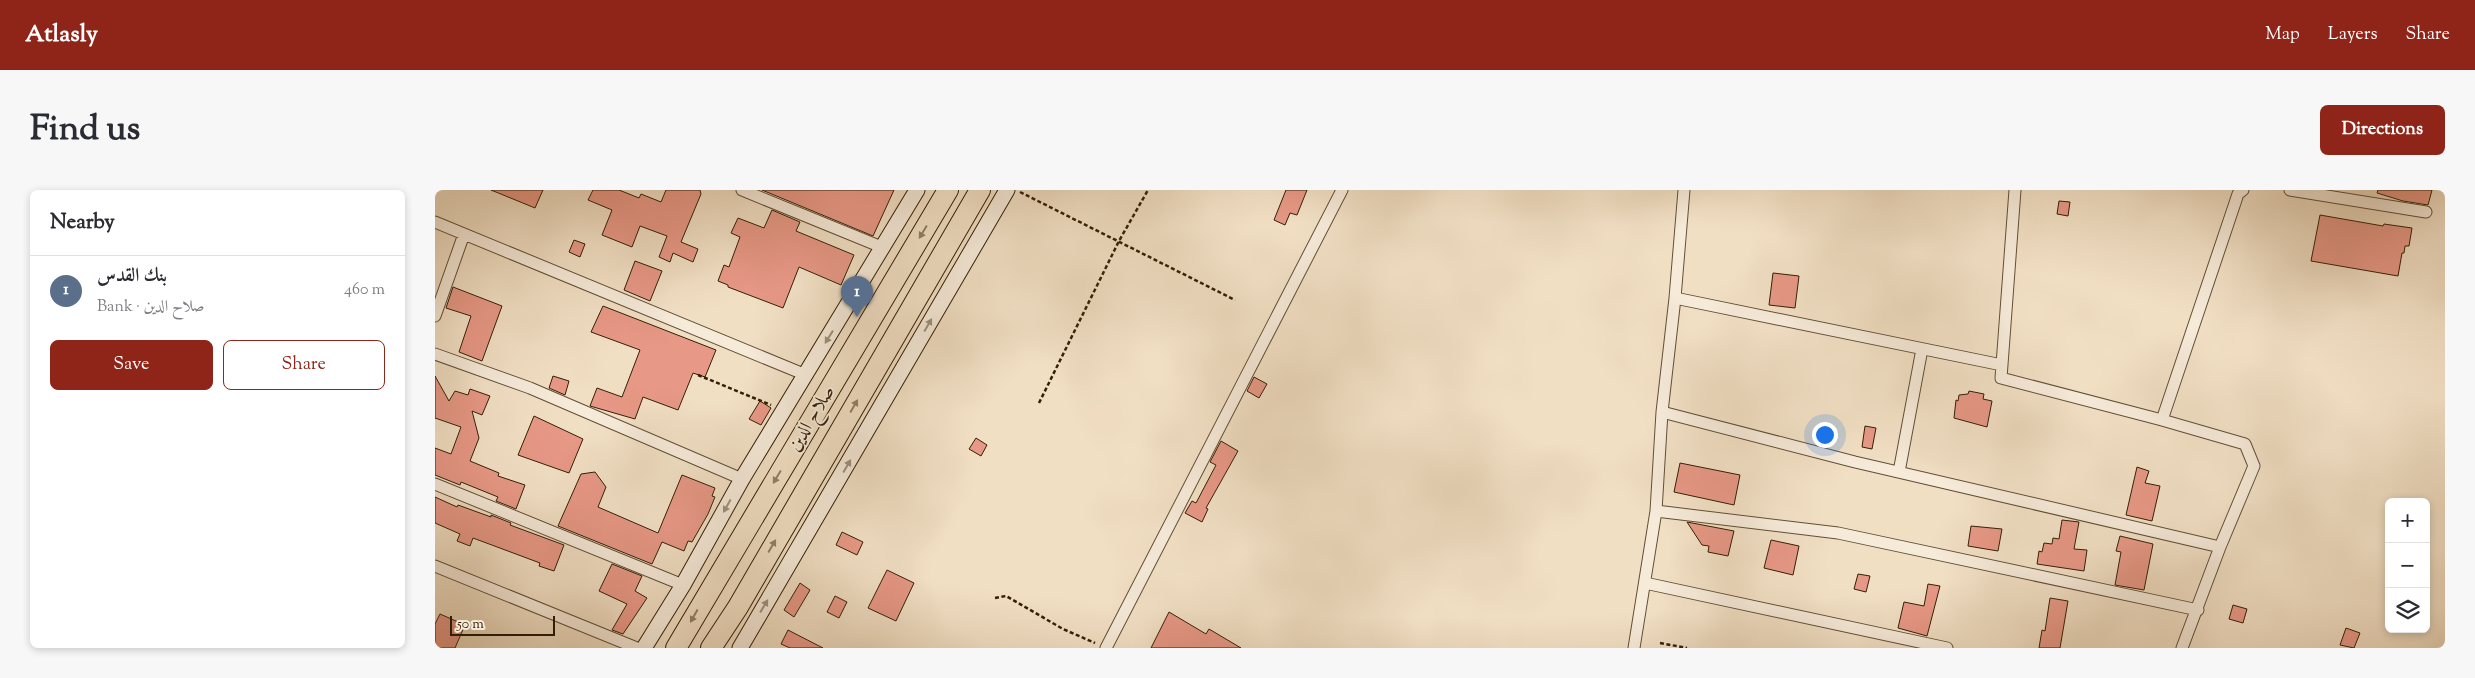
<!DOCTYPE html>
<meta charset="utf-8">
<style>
:root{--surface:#fff;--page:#f7f7f7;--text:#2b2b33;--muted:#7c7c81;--line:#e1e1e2;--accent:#8f2418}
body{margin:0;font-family:"Sorts Mill Goudy",Amiri,serif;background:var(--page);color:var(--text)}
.controls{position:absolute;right:15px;bottom:15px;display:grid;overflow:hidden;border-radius:8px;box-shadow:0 2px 8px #0003}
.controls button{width:45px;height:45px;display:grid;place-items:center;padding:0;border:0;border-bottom:1px solid var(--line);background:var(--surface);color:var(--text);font:25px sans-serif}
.scale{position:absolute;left:15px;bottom:12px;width:105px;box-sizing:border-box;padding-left:5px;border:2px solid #331f05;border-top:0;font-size:14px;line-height:18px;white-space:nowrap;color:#331f05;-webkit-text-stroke:4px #f6ead9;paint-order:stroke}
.you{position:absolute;left:1389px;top:244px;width:18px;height:18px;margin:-12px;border:4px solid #fff;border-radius:50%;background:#1a73e8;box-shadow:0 0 0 8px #1a73e833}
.badge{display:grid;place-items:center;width:32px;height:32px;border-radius:50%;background:var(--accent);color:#fff;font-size:16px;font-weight:700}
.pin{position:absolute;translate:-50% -41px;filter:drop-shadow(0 1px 2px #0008)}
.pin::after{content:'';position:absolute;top:26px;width:18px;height:15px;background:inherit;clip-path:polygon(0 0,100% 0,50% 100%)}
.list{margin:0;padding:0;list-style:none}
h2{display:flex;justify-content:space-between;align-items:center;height:65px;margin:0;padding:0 20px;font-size:21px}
h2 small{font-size:16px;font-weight:400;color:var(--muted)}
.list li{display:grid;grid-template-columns:32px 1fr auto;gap:15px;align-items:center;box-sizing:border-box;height:70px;padding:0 20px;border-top:1px solid var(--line)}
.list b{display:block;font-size:19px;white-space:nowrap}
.list p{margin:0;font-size:16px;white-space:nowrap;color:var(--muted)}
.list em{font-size:16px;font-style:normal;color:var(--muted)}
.actions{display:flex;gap:10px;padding:15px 20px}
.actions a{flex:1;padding:11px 0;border:1px solid var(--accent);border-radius:8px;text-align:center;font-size:18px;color:var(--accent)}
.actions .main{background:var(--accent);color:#fff}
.icon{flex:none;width:28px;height:28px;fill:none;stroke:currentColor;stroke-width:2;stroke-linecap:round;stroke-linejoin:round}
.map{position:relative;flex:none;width:2010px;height:458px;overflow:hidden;border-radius:8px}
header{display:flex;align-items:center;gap:30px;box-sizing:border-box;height:70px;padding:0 25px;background:var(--accent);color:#fff}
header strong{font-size:24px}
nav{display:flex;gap:28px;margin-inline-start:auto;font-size:18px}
.intro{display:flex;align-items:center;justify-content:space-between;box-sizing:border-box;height:120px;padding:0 30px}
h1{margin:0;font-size:35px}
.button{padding:12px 22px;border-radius:8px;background:var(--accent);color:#fff;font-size:18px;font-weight:700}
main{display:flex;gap:30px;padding:0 30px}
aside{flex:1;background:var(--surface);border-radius:8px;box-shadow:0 2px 8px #0003}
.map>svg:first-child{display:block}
.building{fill:#e79886;stroke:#331f05}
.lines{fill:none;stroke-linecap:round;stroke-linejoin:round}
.street-casing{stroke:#624f35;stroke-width:13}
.secondary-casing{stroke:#331f05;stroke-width:17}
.highway-casing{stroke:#331f05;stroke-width:22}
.path{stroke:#331f05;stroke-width:2.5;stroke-dasharray:4 2.5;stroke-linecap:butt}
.street{stroke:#f6ead9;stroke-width:11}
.secondary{stroke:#f6ead9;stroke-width:15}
.highway{stroke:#f1dfc4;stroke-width:20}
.oneway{fill:#927f64}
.oneway2{fill:#9e8f7a}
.labels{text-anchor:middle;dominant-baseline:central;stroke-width:4;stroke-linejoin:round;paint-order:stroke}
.street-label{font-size:19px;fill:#331f05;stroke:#f6ead9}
</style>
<header>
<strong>Atlasly</strong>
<nav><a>Map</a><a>Layers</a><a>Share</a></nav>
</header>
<div class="intro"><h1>Find us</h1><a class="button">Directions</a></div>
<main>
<aside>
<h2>Nearby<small></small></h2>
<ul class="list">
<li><span class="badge" style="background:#5c6f8a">1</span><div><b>بنك القدس</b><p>Bank · صلاح الدين</p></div><em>460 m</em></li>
</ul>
<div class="actions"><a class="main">Save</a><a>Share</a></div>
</aside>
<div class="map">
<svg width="2010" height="458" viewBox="0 0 2010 458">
<rect width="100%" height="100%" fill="#f1dfc4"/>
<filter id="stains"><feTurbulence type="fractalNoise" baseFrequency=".004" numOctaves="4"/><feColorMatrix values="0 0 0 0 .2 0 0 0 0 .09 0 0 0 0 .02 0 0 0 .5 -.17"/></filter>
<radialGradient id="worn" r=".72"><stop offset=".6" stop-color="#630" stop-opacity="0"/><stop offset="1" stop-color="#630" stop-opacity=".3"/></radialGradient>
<path class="building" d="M56,0H108L100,18Z
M158,0H184L204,8L206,4L226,12L231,0H265L266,4L246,52L263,59L258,72L238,63L235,72L224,67L232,46L205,36L197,57L167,45L177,20L153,10Z
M327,0H459L438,46Z
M851,0H872L862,25L855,23L850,35L839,30Z
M1943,0H1997L1993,15L1968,11L1942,3Z
M1624,11L1635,12L1633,26L1622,24Z
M337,20L365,32L361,41L419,65L406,95L364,77L348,118L293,97V95L283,91L289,75L294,77L305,47L296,43L303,28L329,38Z
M1885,25L1948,36L1949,34L1977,38L1974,56H1970L1969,63H1967L1963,86L1876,71Z
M139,50L150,54L145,67L134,62Z
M200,71L227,81L215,111L189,100Z
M1338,83L1364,86L1360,118L1334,115Z
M18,97L67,116L47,171L24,162L36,126L11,118Z
M168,116L281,160L270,187L258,183L243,220L208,207L200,229L155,216L162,198L187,207L205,160L156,142Z
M0,186L14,211L20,201L33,205L35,199L55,206L47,225L37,221L44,248L35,271L64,283L63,286L90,295L81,319L61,311L63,307L26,292L25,295L0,285V258L16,264L26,237L0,228Z
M118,186L134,191L130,205L114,198Z
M819,187L832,194L824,208L812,201Z
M1534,201L1549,204L1548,209L1557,211L1552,237L1519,228L1521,210L1523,211L1524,205L1533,204Z
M325,211L336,218L326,235L314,229Z
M99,226L148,249L134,283L83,265Z
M1430,236L1441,238L1437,259L1427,257Z
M541,248L552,255L546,266L534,259Z
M786,251L803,261L771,318L773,319L767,332L750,323L757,311L761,313L781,275L775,272Z
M1245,273L1305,285L1299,315L1239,302Z
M1702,277L1714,281L1710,293L1725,296L1717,331L1691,325Z
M160,282L171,297L163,317L223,343L247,285L280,298L277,306L280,307L273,324L257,352L253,351L249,361L227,352L217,374L123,336L146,284Z
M0,307L22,317L23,315L56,327V325L76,333L75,335L129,355L119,381L104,376L105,373L38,348L35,356L22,351L25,344L0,333Z
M1627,330L1644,332L1639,359L1652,360L1649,381L1602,374L1604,361L1607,362L1609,353L1617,354L1618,348L1624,349Z
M1252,332L1299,341L1293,366L1273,362L1274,356L1267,355Z
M1536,336L1567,339L1563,361L1533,356Z
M407,342L428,352L422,365L401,355Z
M1685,346L1718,354L1709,400L1680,395L1686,362L1681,361Z
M1336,350L1364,356L1358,385L1329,378Z
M177,374L207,386L200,401L212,408L188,444L177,440L192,414L164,401Z
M452,380L479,393L461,431L433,418Z
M1423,384L1435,386L1431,402L1419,399Z
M365,393L375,400L359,427L349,420Z
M1493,394L1505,396L1492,446L1463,438L1469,412L1489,416Z
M400,406L412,412L404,428L392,422Z
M1615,408L1633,411L1625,458H1604L1607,440L1610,441Z
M1798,415L1812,419L1808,433L1794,429Z
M734,422L771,444L774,439L806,458H716Z
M5,424L30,435L20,458H0V434Z
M1911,438L1925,443L1919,458L1905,455Z
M353,440L388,458H355L346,454Z"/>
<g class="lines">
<g class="street-casing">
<path id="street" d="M307,0L449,58
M1580,0L1566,188L1727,230L1810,254L1819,276L1785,357L1747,458
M1855,0L1991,22
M0,32L371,185
M1240,108L1567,175
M0,126L29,44
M0,164L95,198L307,289
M1227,222L1420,272L1785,357
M1727,230L1803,4L1808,0
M1464,282L1487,159
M0,294L248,395
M1221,321L1403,343L1763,420
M0,376L202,458
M1210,393L1512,458
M671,458L907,0
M1199,458L1221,321L1227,222L1240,108L1249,0"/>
</g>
<g class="secondary-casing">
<path id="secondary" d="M209,458L248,395L307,289L482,0
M305,458L572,0"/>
</g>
<g class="highway-casing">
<path id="highway" d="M241,458L513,0
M276,458L303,417L545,0"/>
</g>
<path class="path" d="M585,2L800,110
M263,185L336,215
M604,213L684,51L713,0
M560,408L571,406L628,439L660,453
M1225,453L1252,458"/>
<use href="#street" class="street"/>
<use href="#secondary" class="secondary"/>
<use href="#highway" class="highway"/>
</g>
<defs><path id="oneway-solid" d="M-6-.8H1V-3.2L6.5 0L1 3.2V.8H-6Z" transform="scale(1.25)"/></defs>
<g class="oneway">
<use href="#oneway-solid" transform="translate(488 42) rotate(121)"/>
<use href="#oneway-solid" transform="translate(419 216) rotate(-60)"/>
<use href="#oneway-solid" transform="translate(342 287) rotate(121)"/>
<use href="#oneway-solid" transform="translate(337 356) rotate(-60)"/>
<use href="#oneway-solid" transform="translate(259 426) rotate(119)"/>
</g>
<g class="oneway2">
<use href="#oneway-solid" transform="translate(493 135) rotate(-60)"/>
<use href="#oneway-solid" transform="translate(394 147) rotate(122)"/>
<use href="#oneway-solid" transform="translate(412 276) rotate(-60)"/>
<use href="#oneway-solid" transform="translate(292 316) rotate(119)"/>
<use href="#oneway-solid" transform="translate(329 416) rotate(-59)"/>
</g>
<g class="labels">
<g class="street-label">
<text transform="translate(377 229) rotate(-59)">صلاح الدين</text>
</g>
</g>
<rect width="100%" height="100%" filter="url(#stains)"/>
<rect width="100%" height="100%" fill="url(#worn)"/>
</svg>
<div class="controls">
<button>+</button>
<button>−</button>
<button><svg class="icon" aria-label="layers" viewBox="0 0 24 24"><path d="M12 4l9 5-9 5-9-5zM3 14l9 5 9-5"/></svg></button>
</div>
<div class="scale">50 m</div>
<div class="you"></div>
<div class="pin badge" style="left:422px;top:127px;background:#5c6f8a">1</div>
</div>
</main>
